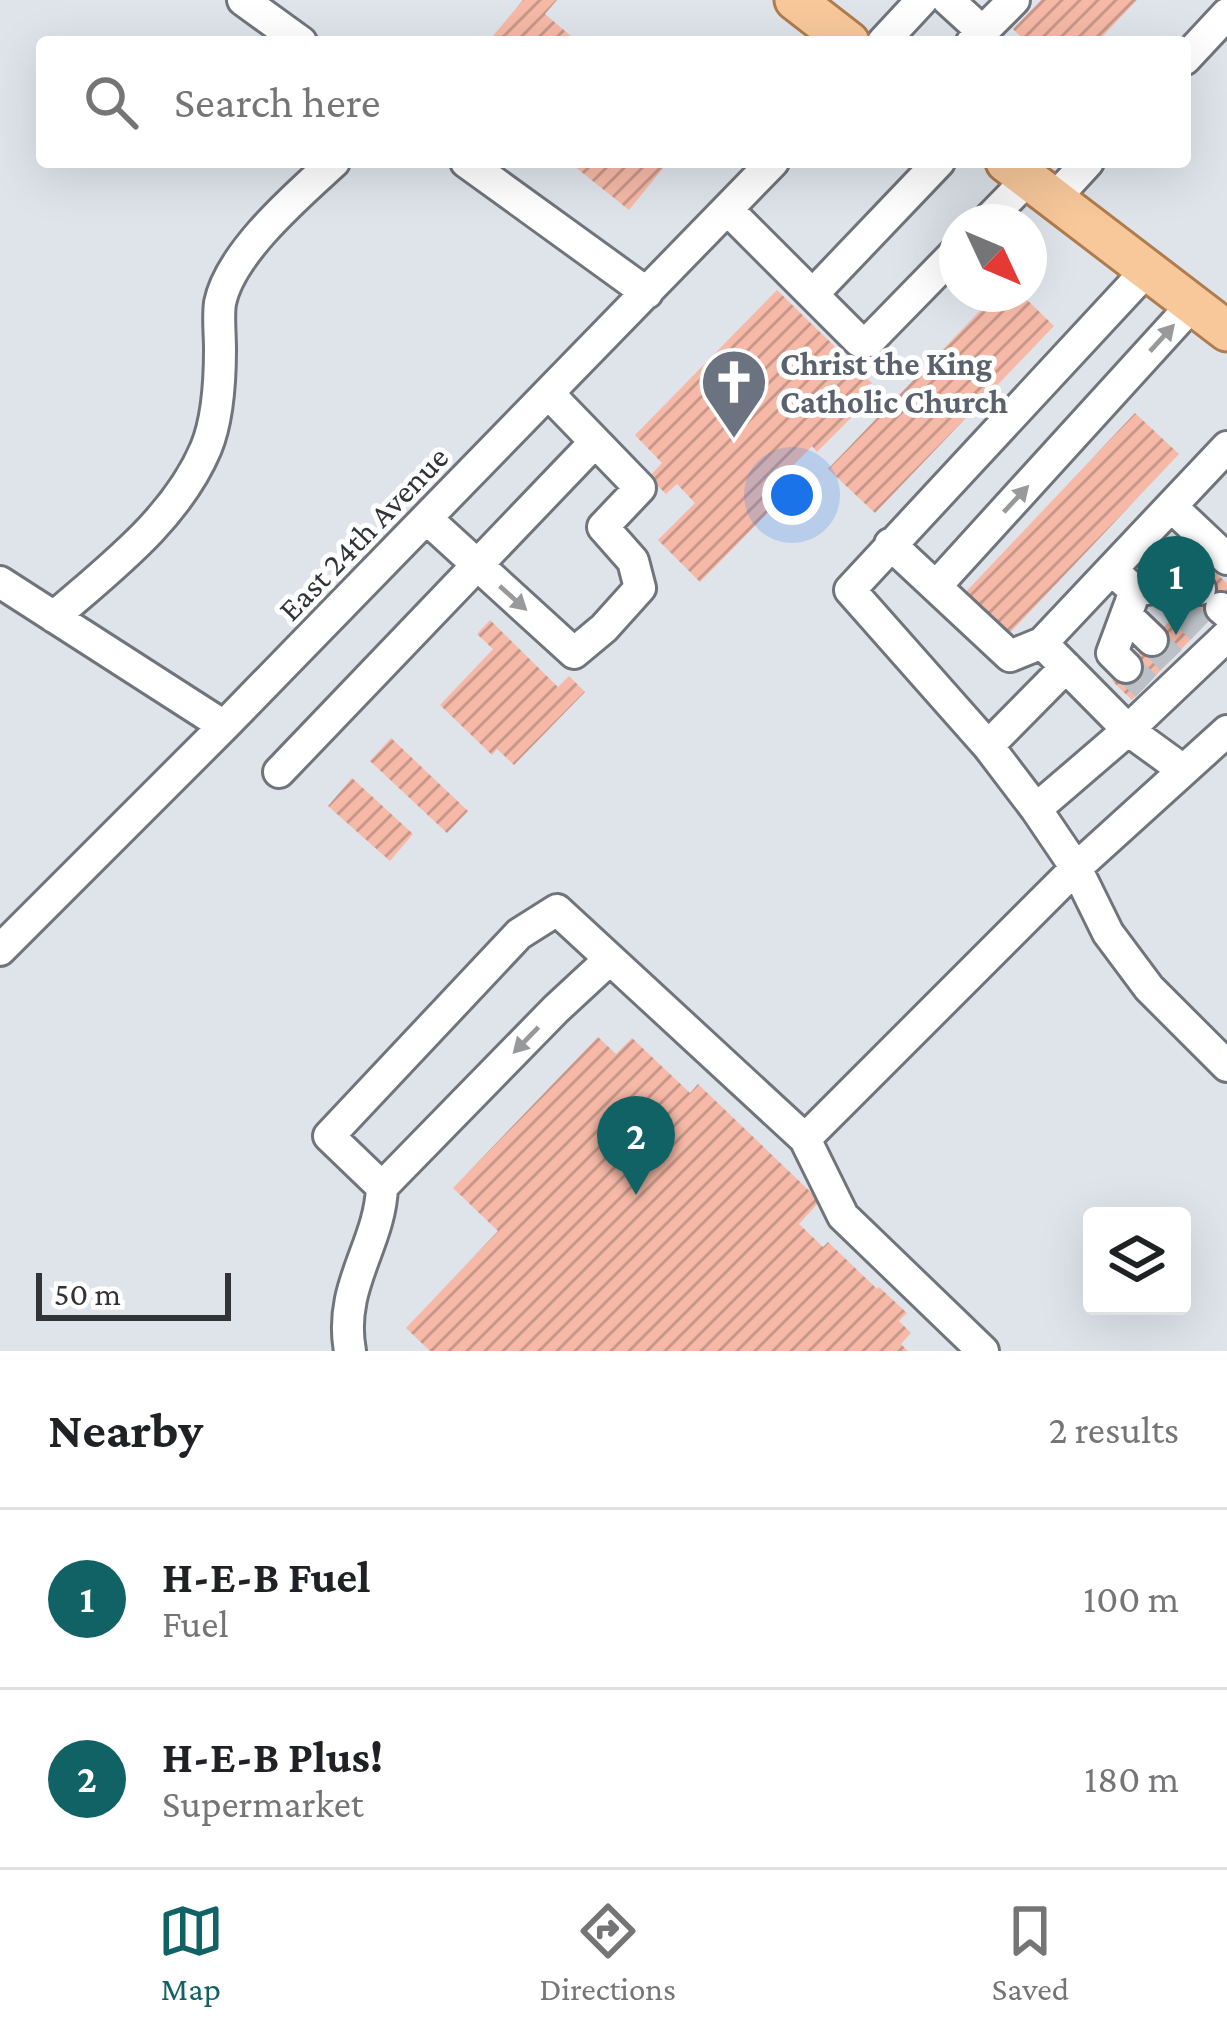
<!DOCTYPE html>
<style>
:root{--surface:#fff;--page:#f6f6f6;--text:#202124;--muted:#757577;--line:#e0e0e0;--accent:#116264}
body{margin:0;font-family:"Crimson Pro",serif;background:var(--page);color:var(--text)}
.controls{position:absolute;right:36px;bottom:36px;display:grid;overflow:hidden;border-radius:12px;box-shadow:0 12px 48px #0002}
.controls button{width:108px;height:108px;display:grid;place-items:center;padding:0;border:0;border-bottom:3px solid var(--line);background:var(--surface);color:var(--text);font:60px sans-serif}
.compass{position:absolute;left:939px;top:204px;width:108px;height:108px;border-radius:50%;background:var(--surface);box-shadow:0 12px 48px #0002;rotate:134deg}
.scale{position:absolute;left:36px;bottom:30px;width:195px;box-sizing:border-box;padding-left:12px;border:6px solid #313336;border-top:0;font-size:33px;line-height:42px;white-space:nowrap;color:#313336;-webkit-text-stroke:9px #fff;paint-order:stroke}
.you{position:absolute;left:792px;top:495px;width:42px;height:42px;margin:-30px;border:9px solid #fff;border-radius:50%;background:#1a73e8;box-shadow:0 0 0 18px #1a73e833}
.badge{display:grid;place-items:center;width:78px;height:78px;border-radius:50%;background:var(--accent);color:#fff;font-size:39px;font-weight:700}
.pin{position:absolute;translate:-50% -99px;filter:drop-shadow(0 3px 6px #0008)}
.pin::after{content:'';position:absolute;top:63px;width:42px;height:36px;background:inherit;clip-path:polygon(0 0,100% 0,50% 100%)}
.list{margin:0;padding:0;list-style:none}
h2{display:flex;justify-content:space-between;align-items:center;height:156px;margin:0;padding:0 48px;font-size:51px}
h2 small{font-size:39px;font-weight:400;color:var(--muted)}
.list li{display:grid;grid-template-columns:78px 1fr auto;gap:36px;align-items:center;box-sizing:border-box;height:180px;padding:0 48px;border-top:3px solid var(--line)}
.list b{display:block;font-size:45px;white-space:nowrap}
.list p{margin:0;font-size:39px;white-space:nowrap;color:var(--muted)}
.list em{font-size:39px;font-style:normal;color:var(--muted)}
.icon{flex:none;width:66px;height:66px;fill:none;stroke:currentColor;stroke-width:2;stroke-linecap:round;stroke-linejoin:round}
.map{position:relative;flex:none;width:1227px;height:1351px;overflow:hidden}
.search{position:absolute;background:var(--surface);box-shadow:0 12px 48px #0002;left:36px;right:36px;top:36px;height:132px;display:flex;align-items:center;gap:30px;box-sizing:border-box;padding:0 42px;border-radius:12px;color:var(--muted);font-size:45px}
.sheet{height:516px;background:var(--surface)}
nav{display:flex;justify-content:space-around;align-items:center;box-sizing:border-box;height:168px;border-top:3px solid var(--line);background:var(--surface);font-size:33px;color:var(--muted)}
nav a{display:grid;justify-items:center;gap:6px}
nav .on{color:var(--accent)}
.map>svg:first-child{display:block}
.building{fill:url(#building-hatch)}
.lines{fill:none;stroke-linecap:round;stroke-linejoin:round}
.minor-tunnel{stroke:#bcc1c7;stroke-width:30;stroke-dasharray:30 15;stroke-linecap:butt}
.minor-casing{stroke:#70747b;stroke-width:36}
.major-casing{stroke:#af7c4d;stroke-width:45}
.minor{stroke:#fff;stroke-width:30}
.major{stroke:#f8c89b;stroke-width:39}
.oneway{fill:#98999a}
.labels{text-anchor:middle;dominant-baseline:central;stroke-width:10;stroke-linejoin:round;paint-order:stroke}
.worship-label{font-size:33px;font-weight:bold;fill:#5b616d;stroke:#fff;text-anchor:start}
.street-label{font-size:33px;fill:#313336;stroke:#fff}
</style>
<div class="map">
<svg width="1227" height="1351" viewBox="0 0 1227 1351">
<defs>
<pattern id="building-hatch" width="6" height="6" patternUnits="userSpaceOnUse" patternTransform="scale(3)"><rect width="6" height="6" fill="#f6b9a7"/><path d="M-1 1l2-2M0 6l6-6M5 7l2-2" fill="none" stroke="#c89789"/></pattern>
</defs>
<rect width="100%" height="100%" fill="#dfe4eb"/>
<path class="building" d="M523,0H557L545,14L578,42H488Z
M1041,0H1137L1097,42H1026L1013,29Z
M569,162H668L629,210Z
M777,290L872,383L852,403L859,410L817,452L812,446L791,467L802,478L700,582L658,540L695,503L677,484L666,494L649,477L662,463L635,435Z
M996,294H1021L1054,326L875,513L828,469Z
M1135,413L1179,454L1007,636L963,595Z
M1216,573L1227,583V602L1132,700L1112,681Z
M490,620L558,687L569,676L585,692L514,765L497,749L492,755L440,705L493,649L477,634Z
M391,738L468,811L447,833L370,761Z
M352,778L413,834L390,861L328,806Z
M598,1037L616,1054L632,1038L690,1093L698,1084L820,1201L799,1224L823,1247L828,1242L877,1289L879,1287L907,1313L899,1321L911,1333L901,1344L908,1351H430L406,1328L498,1231L453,1188Z"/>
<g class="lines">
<path class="minor-tunnel" d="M1180,609L1201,629
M1152,640L1171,660
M1126,667L1146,686"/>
<g class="minor-casing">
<path id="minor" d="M243,0L301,42
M948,0L983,32
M883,42L922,0
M972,42L1014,0
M1185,59L1227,14
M466,162L647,293
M1054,199L1088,162
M728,210L859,341H869L957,251
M986,222L1028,179
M1147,270L850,590L988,746L1036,809L1076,868L1108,933L1149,988L1227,1066
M813,294L939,162
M1172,507L1227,559
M427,519L574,653L604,628L640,588L633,561L603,527L640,488L549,394
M890,544L1010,656L1042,643L1227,447
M1112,570L1135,591L1193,581L1200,589
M0,582L224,726
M937,585L1192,305
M1221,608L1227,613
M1126,615L1152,640
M54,617C110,568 176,519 206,448C218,419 220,380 220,349C220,334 218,317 220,303C230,253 297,196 334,162
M1126,667L1112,653L1135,591
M988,746L1066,667
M1183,770L1128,730L1227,636
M279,772L595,442
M1036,809L1128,730L1042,643
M0,950L224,726L773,162
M805,1139L843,1216L983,1351
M382,1187L556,1009L610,959
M350,1351C338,1286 380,1245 382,1187L329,1136L519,934L557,910L805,1139L1076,868L1227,731"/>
</g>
<g class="major-casing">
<path id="major" d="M795,0L849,42
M1006,162L1227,331"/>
</g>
<use href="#minor" class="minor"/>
<use href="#major" class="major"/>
</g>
<defs><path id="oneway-solid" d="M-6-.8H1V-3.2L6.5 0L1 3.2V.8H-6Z" transform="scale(3)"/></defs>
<g class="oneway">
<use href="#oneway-solid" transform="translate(1162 338) rotate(-48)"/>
<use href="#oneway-solid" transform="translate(1016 499) rotate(-47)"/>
<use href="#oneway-solid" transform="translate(513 598) rotate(42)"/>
<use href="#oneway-solid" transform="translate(526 1040) rotate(134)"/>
</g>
<defs>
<g id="church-pin" transform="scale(3.45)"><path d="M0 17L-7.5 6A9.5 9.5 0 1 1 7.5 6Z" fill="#6b7280" stroke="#fff"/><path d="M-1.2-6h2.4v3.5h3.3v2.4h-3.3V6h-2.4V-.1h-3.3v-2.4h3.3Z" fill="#fff"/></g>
</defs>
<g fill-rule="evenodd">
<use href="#church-pin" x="734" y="382"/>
</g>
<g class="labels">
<g class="worship-label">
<text x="780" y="363">Christ the King<tspan x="780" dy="38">Catholic Church</tspan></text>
</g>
<g class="street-label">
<text transform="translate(363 533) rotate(-46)">East 24th Avenue</text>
</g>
</g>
</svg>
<div class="controls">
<button><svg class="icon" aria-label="layers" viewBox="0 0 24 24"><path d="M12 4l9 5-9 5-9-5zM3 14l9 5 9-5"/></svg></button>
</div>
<svg class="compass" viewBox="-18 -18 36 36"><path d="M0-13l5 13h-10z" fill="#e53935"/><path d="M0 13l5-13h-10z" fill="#757577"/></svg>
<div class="scale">50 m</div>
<div class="you"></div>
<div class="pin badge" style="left:1176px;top:635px">1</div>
<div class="pin badge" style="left:636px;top:1195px">2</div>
<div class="search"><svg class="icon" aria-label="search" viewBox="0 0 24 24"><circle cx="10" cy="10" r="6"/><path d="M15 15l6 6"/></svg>Search here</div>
</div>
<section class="sheet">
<h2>Nearby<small>2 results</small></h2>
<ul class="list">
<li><span class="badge">1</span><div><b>H-E-B Fuel</b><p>Fuel</p></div><em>100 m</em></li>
<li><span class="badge">2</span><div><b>H-E-B Plus!</b><p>Supermarket</p></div><em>180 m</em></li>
</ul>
</section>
<nav>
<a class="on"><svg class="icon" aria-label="map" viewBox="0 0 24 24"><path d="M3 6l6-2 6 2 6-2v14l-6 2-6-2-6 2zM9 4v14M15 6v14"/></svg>Map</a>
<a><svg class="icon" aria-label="directions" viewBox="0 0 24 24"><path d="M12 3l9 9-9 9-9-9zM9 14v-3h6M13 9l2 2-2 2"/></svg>Directions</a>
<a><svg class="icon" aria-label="saved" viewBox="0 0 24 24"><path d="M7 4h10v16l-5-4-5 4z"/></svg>Saved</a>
</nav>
